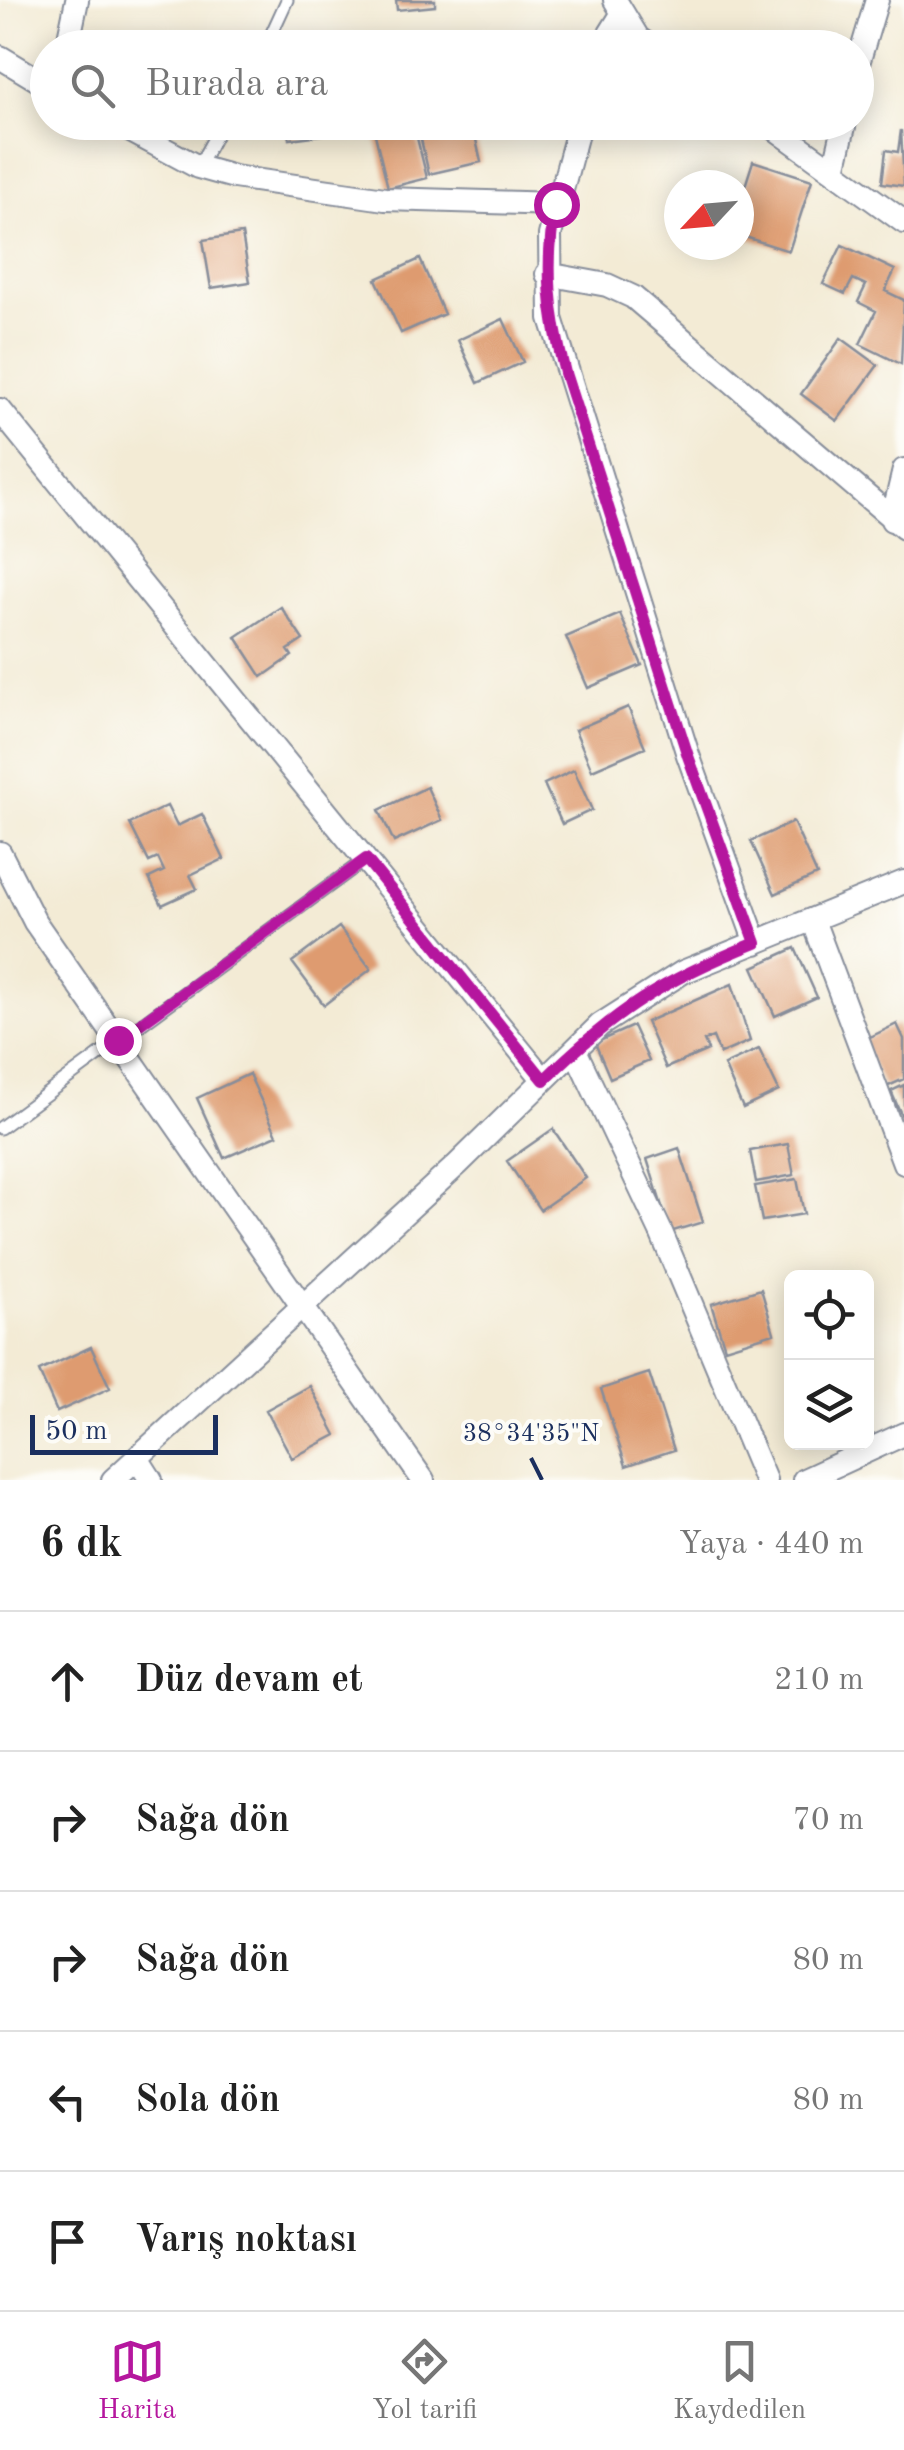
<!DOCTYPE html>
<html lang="tr">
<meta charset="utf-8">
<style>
:root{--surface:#fff;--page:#f6f6f6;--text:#222;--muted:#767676;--line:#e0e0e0;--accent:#b5179e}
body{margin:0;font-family:"Old Standard TT",serif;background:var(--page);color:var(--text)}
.controls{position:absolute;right:30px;bottom:30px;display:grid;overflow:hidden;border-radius:15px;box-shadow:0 5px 25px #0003}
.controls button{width:90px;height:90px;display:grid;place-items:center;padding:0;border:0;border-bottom:2px solid var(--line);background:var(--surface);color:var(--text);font:50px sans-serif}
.compass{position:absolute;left:664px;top:170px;width:90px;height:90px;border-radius:50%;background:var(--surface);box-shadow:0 5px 25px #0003;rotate:244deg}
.scale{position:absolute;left:30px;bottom:25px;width:188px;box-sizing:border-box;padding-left:10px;border:5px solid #1b2f5e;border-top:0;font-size:28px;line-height:35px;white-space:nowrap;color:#1b2f5e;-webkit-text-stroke:8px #fdfcf7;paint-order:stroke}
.stop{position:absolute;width:30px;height:30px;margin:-22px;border:8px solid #b5179e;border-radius:50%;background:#fff}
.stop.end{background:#b5179e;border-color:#fff;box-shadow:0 2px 10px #0008}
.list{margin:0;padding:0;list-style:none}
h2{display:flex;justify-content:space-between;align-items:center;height:130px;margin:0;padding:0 40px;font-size:42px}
h2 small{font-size:32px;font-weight:400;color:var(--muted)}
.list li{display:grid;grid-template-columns:65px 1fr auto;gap:30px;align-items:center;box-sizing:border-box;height:140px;padding:0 40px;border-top:2px solid var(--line)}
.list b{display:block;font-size:38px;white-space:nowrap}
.list em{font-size:32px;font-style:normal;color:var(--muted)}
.icon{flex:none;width:55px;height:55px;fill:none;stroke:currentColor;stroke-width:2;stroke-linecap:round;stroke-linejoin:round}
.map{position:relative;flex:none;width:904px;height:1480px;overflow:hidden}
.search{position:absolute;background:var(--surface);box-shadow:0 5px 25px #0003;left:30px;right:30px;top:30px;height:110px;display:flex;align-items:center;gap:25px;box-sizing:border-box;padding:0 35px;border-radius:55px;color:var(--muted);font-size:38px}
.sheet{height:830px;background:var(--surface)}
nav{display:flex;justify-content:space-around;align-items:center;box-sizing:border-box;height:140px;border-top:2px solid var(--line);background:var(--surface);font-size:28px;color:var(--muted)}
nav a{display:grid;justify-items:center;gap:5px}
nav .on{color:var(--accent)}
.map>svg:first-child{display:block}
.building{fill:#de9b70}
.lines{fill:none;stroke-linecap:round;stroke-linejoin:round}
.service-casing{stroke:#878d9a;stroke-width:15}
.minor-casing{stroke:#878d9a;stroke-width:26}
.service{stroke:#fff;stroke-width:11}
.minor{stroke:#fff;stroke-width:22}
.route{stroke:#b5179e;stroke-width:12}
.ticks{fill:none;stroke:#1b2f5e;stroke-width:4}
.ticks-label{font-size:25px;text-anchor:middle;fill:#1b2f5e;stroke:#fdfcf7;stroke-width:8;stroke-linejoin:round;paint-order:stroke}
</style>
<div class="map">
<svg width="904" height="1480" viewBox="0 0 904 1480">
<rect width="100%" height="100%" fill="#fdfcf7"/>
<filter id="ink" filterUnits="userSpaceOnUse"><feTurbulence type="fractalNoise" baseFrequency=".01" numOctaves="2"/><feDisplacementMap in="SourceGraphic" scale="20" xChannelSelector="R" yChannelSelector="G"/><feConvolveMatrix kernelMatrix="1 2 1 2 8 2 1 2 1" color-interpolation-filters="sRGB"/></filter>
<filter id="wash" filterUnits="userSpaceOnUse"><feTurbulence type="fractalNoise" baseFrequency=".0048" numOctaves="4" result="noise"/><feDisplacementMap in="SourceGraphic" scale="40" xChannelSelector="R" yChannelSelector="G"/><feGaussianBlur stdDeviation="2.25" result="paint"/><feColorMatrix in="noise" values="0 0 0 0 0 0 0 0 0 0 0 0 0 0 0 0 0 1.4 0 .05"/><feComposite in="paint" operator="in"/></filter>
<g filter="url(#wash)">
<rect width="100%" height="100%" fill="#f3ebd5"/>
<g id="blocks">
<path class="building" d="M396,0H435V6L397,10Z
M336,41L337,48H298V45Z
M287,122H345L346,132L289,139Z
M372,122H413L427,178L388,188Z
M417,122H472L481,162L429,174Z
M901,130L904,186L882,183L886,150L898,152Z
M753,161L812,180L789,251L739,235V205Z
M242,234L250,282L211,288L203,240Z
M842,245L895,270L885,291L904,300L901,364L860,344L876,311L858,302L866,285L853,279L845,294L823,284Z
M420,259L444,314L401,333L376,279Z
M503,319L523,362L478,383L458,340Z
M841,338L878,365L837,421L801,394Z
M281,607L303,640L288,650L292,656L262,677L236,637Z
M620,614L642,665L588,688L566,637Z
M628,707L645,747L592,770L575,730Z
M574,770L592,810L562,824L544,784Z
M427,787L442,820L394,842L379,810Z
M167,806L177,826L202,814L224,859L190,875L197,889L162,905L149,878L164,871L158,858L149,862L130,824Z
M793,822L817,875L775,894L751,841Z
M339,927L371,969L324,1005L292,962Z
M795,948L817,997L775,1016L753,967Z
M732,984L750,1041L720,1054L713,1037L704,1041L708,1050L666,1068L646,1022Z
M897,1024L904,1039V1079L884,1088L862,1041Z
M633,1026L649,1061L610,1078L595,1043Z
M759,1049L779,1091L743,1108L724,1065Z
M249,1074L277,1135L224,1158L197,1098Z
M904,1085V1121L891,1091Z
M553,1129L586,1178L540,1210L507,1161Z
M788,1144L794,1175L756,1182L750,1151Z
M679,1148L703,1222L670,1232L647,1159Z
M797,1179L804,1214L762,1221L755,1186Z
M761,1289L774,1333L725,1348L711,1304Z
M91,1347L110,1388L57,1412L39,1371Z
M649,1373L674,1450L626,1466L601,1389Z
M310,1386L336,1435L292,1458L266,1410Z"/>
</g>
</g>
<g filter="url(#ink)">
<use href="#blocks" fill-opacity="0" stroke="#878d9a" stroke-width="2.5"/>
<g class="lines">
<g class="service-casing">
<path id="service" d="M265,48L287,0
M198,167L223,122
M0,1128L366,859"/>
</g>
<g class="minor-casing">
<path id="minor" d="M615,0L638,38L653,48
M67,48L77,0
M601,48L621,16
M0,57L48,86
M856,70L877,0
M114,122L198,167L234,177L385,199L556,204
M580,122L550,235L551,318L688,755L756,943
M766,122L904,222
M834,170L845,122
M547,274L607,285L633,297L904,528
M0,410L544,1080
M892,520L904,470
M0,853L35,922L423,1480
M813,920L904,1163
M575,1050L661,1232L765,1480
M137,1458L151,1480
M113,1480L458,1164L600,1025L683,972L904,882
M804,1480L904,1434"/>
</g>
<use href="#service" class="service"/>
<use href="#minor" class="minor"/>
</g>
</g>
<g class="lines" filter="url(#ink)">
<path class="route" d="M118,1040L366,859L544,1080C616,1010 663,980 756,943L688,756L565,373C550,315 544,264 556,204"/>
</g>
<path class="ticks" d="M531,1458L542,1480"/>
<g class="ticks-label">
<text x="531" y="1441">38°34'35"N</text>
</g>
</svg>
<div class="controls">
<button><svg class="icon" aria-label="locate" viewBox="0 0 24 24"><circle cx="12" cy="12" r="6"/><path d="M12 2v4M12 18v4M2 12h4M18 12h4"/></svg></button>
<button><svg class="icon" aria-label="layers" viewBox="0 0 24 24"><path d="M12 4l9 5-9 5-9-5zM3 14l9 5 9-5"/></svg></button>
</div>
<svg class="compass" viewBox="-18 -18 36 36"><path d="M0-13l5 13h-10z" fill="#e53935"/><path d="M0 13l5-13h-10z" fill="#767676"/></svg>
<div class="scale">50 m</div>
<div class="stop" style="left:556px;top:204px"></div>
<div class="stop end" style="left:118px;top:1040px"></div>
<div class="search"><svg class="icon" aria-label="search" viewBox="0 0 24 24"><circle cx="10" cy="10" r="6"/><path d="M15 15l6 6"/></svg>Burada ara</div>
</div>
<section class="sheet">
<h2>6 dk<small>Yaya · 440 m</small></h2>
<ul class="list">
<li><svg class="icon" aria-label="ahead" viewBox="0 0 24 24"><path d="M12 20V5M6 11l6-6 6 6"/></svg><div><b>Düz devam et</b></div><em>210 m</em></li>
<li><svg class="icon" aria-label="right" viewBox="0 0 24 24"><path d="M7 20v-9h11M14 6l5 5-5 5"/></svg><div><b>Sağa dön</b></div><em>70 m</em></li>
<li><svg class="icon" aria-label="right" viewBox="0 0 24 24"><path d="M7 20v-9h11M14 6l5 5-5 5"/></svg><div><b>Sağa dön</b></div><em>80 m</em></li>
<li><svg class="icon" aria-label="left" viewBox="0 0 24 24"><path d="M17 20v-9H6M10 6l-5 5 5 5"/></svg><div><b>Sola dön</b></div><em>80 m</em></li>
<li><svg class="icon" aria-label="arrive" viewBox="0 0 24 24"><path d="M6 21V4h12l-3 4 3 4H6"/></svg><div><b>Varış noktası</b></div></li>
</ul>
</section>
<nav>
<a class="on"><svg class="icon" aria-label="map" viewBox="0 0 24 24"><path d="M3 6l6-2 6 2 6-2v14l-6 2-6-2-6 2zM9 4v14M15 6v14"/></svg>Harita</a>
<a><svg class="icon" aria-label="directions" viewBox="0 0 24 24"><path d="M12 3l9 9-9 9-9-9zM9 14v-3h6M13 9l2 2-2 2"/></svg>Yol tarifi</a>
<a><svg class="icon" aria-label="saved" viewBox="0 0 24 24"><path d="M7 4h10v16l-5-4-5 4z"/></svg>Kaydedilen</a>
</nav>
